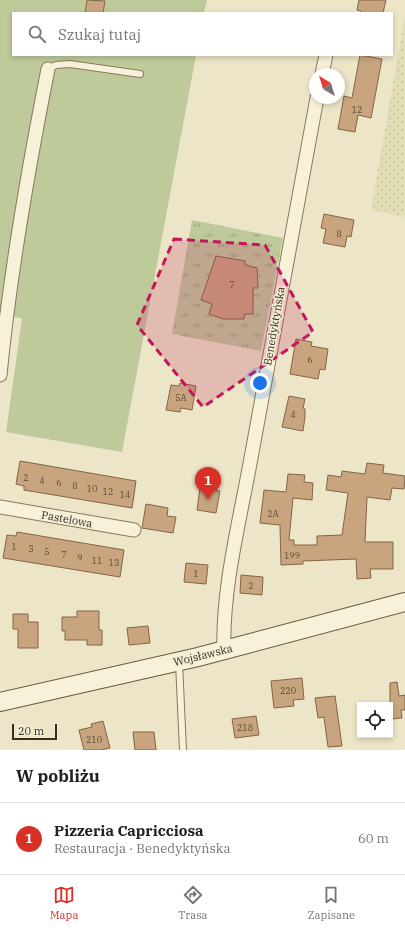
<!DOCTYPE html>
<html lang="pl">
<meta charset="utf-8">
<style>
:root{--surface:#fff;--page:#f2f2f2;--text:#202124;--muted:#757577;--line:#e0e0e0;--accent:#d93025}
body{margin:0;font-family:"IBM Plex Serif",serif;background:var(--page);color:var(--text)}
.controls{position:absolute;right:12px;bottom:12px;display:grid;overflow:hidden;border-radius:0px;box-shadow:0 2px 6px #0003}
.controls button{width:36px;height:36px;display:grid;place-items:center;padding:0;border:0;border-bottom:1px solid var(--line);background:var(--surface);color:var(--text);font:20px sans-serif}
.compass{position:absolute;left:309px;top:68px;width:36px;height:36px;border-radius:50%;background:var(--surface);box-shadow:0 2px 6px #0003;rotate:322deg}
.scale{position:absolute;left:12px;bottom:10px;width:45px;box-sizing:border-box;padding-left:4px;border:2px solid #382e20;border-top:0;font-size:11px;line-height:14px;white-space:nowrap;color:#382e20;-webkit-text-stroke:3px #f4eed6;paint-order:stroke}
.you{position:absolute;left:260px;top:383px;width:14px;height:14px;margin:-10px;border:3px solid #fff;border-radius:50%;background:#1a73e8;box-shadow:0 0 0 6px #1a73e833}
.badge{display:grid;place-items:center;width:26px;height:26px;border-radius:50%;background:var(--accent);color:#fff;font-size:13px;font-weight:700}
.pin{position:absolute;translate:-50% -33px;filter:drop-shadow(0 1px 2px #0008)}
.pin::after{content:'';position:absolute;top:21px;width:14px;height:12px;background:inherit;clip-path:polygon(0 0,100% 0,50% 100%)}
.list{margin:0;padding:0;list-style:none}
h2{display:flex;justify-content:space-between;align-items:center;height:52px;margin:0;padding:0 16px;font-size:17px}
h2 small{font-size:13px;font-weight:400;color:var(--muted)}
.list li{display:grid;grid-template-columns:26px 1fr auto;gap:12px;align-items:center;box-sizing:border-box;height:72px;padding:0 16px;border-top:1px solid var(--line)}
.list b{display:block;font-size:15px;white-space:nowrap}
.list p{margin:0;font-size:13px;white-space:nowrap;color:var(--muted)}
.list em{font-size:13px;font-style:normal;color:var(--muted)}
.icon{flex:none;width:22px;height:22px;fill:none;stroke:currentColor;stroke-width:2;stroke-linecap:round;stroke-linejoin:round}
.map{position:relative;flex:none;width:405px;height:750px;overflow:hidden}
.search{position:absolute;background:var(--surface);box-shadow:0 2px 6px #0003;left:12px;right:12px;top:12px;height:44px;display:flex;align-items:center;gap:10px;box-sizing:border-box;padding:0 14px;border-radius:0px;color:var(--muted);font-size:15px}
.sheet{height:124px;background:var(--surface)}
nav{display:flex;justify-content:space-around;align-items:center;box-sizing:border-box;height:56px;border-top:1px solid var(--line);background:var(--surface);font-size:11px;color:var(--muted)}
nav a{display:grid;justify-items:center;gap:2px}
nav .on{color:var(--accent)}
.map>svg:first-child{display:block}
.farmland{fill:url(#farmland-dots)}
.grass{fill:#bfca9b}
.park{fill:url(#park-tufts)}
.building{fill:#c8a57f;stroke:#846445}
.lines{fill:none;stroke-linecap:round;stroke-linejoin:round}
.lane-casing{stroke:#87785d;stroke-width:8}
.street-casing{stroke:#87785d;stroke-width:15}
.secondary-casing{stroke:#695940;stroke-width:20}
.lane{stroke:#f7f1da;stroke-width:6}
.street{stroke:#f7f1da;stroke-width:13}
.secondary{stroke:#f7f1da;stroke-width:18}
.marked{fill:#c2185b;fill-opacity:0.2;stroke:#c2185b;stroke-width:3;stroke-dasharray:8 5;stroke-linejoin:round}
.labels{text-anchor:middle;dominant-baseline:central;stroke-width:3;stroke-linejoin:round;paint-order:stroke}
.number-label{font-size:9px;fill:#5c4c38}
.street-label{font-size:11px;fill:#382e20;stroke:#f4eed6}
</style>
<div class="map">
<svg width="405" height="750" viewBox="0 0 405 750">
<defs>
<pattern id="farmland-dots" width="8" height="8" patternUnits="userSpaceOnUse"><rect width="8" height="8" fill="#e1deb5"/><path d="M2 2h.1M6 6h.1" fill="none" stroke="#c2bf9b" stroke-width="1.8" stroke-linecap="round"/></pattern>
<pattern id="park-tufts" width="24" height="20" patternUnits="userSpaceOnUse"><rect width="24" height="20" fill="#bfca9b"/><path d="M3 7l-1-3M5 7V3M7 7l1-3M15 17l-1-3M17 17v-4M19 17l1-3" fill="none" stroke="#9ca47e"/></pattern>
</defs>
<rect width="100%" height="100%" fill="#ece5c7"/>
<path class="farmland" d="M405,15V217L371,210Z"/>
<path class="grass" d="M0,0H207L204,13H13V55H196L122,452L6,432L22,318L0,316Z"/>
<path class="park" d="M192,220L283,238L261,351L172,334Z"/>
<path class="building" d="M87,0L105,1L103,13H85Z
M359,0H386L383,13H361V11L357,10Z
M360,55L382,59L371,118L358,115L355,132L338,129L344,96L352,98Z
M324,214L354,220L351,237L347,236L345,247L323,243L326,229L321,228Z
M216,256L245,261V265L257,268L258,288H253V314H245L244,319H223L209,314L212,304L201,300Z
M296,339L312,342L311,346L328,349L325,370L320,369L318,379L290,374Z
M180,383L196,386L192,410L181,408L180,412L166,410L171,385L179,386Z
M289,396L305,399L303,408L305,409V417L303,431L282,427Z
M20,461L136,481L132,508L24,490V486L16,484Z
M367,463L384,465L383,473L405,476L404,489L392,488L390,500L367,497L365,542H393V569H370L371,578L357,579L356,559L303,561V564L281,565L280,525L260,523L264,490L286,492L288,474L305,475L304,482L313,483L312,500L293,498L289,540H294V545H317V536L342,535L348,493L326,490L328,475L341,477L342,471L365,474Z
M200,488L220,491L216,513L197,510Z
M146,504L168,508L167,516L176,517L173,533L142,528Z
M17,532L124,550L120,577L3,558L7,535L16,536Z
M186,563L208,565L206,584L184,582Z
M241,575L263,577L262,595L240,593Z
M77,611H99V630H102V645H87V640H65V631H62V617H77Z
M13,614H28V622H38V648H18V629H13Z
M148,626L150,643L129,645L127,628Z
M302,678L304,699L293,700L294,706L274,708L271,681Z
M397,682L399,696L405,695V710H401L402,718L390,719V683Z
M335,696L342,746L328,747L324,717L318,718L315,698Z
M256,716L259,735L235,738L232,719Z
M103,721L110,748L100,750H84L79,730L92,727L91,724Z
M133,732H154L156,750H135Z"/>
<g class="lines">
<g class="lane-casing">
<path id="lane" d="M48,69L56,65L70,64L140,74
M179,663L183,750"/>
</g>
<g class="street-casing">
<path id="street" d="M322,74L326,55
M0,375C10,272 28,170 48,69
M0,507L134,530
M224,650C222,588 240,520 251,458C272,338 294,218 317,98"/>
</g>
<g class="secondary-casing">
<path id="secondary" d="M0,702L198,657L405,602"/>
</g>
<use href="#lane" class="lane"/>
<use href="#street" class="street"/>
<use href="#secondary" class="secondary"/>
</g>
<path class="marked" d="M174,239L265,245L313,332L203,407L137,325Z"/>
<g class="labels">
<g class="number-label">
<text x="357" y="109">12</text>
<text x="339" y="233">8</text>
<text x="232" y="284">7</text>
<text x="310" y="359">6</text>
<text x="181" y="397">5A</text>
<text x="293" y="414">4</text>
<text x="26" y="477">2</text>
<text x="42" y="480">4</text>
<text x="59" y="482">6</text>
<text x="75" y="485">8</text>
<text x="92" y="488">10</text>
<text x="108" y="491">12</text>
<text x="125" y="494">14</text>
<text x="273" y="513">2A</text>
<text x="14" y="546">1</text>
<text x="31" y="548">3</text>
<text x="47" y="551">5</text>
<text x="64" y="554">7</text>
<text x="292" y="555">199</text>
<text x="80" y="557">9</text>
<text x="97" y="560">11</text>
<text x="114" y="562">13</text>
<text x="196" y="573">1</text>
<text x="251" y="585">2</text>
<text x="288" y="690">220</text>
<text x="245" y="727">218</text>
<text x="94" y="739">210</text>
</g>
<g class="street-label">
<text transform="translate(274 326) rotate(-80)">Benedyktyńska</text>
<text transform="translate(67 519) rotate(10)">Pastelowa</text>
<text transform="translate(203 655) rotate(-14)">Wojsławska</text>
</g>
</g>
</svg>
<div class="controls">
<button><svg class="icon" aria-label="locate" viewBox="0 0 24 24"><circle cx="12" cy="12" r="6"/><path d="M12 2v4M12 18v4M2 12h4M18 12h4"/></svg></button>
</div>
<svg class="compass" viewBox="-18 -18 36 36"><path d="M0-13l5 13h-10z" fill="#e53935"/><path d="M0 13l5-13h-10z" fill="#757577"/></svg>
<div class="scale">20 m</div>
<div class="you"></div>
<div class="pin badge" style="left:208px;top:500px">1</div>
<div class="search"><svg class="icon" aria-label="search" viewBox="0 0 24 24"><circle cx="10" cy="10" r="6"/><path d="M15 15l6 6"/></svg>Szukaj tutaj</div>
</div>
<section class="sheet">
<h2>W pobliżu<small></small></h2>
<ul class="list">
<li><span class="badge">1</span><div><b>Pizzeria Capricciosa</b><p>Restauracja · Benedyktyńska</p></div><em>60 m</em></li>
</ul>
</section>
<nav>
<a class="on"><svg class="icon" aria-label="map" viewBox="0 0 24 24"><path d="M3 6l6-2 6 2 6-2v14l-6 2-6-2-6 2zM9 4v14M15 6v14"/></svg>Mapa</a>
<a><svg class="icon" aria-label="directions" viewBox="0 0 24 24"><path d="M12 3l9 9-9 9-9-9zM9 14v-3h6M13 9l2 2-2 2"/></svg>Trasa</a>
<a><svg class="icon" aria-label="saved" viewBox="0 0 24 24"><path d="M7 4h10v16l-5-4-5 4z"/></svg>Zapisane</a>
</nav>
